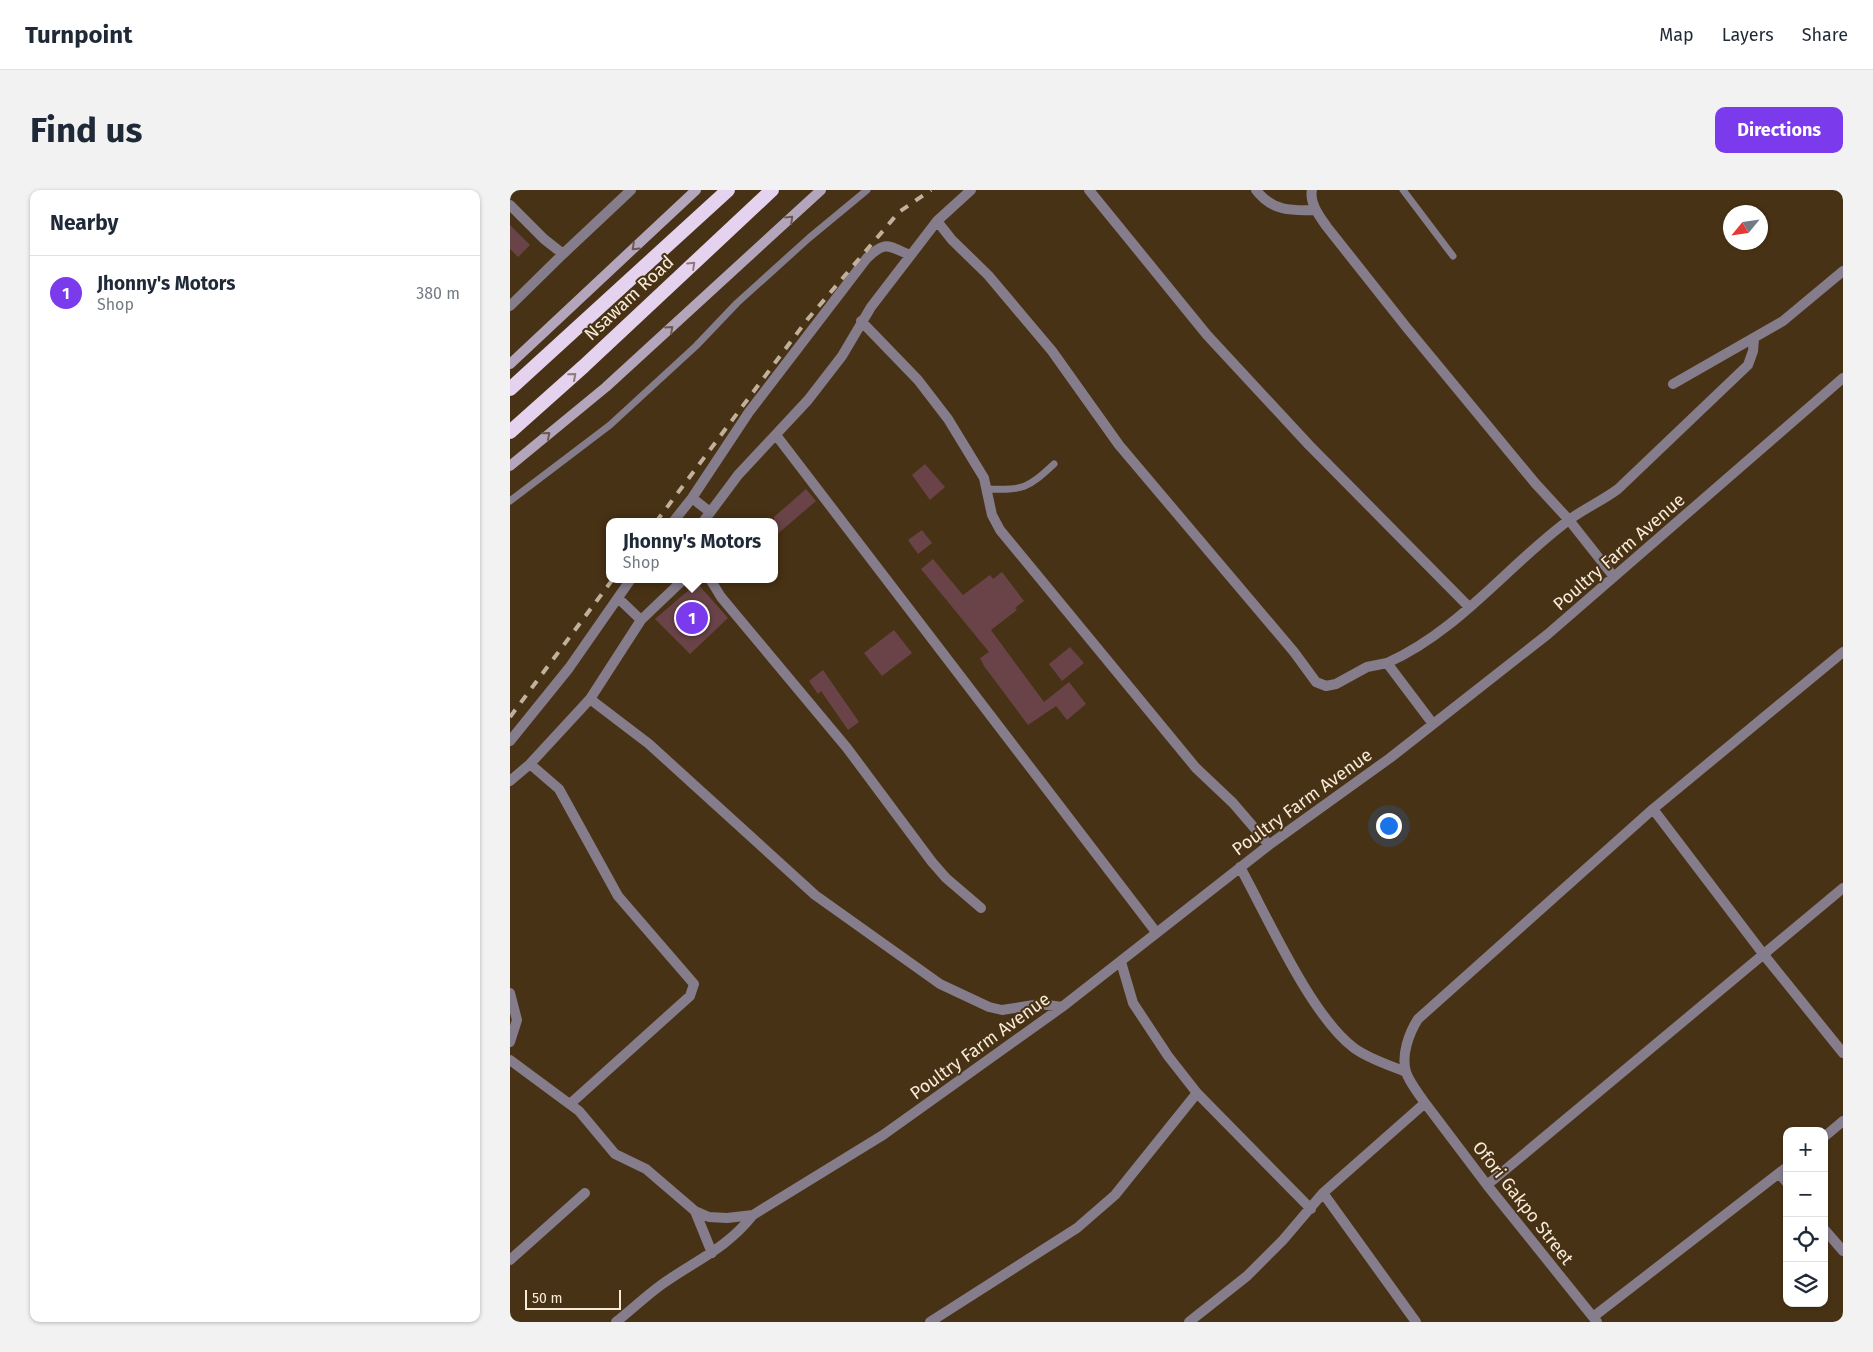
<!DOCTYPE html>
<meta charset="utf-8">
<style>
:root{--surface:#fff;--page:#f2f2f3;--text:#1f2937;--muted:#747a83;--line:#e0e1e3;--accent:#7c3aed}
body{margin:0;font-family:"Fira Sans",sans-serif;background:var(--page);color:var(--text)}
.controls{position:absolute;right:15px;bottom:15px;display:grid;overflow:hidden;border-radius:10px;box-shadow:0 1px 4px #0004}
.controls button{width:45px;height:45px;display:grid;place-items:center;padding:0;border:0;border-bottom:1px solid var(--line);background:var(--surface);color:var(--text);font:25px sans-serif}
.compass{position:absolute;left:1213px;top:15px;width:45px;height:45px;border-radius:50%;background:var(--surface);box-shadow:0 1px 4px #0004;rotate:241deg}
.scale{position:absolute;left:15px;bottom:12px;width:96px;box-sizing:border-box;padding-left:5px;border:2px solid #f8ead9;border-top:0;font-size:14px;line-height:18px;white-space:nowrap;color:#f8ead9;-webkit-text-stroke:4px #483215;paint-order:stroke}
.you{position:absolute;left:878px;top:635px;width:18px;height:18px;margin:-12px;border:4px solid #fff;border-radius:50%;background:#1a73e8;box-shadow:0 0 0 8px #1a73e833}
.badge{display:grid;place-items:center;width:32px;height:32px;border-radius:50%;background:var(--accent);color:#fff;font-size:16px;font-weight:700}
.pin{position:absolute;translate:-50% -50%;border:2px solid #fff;box-shadow:0 1px 5px #0006}
.popup{position:absolute;left:96px;top:328px;width:172px;height:65px;box-sizing:border-box;display:grid;place-content:center;border-radius:10px;background:var(--surface);filter:drop-shadow(0 1px 4px #0005);font-size:16px;white-space:nowrap;color:var(--muted)}
.popup b{font-size:19px;color:var(--text)}
.popup::after{content:'';position:absolute;left:50%;top:100%;margin-left:-10px;border:10px solid transparent;border-top-color:var(--surface)}
.list{margin:0;padding:0;list-style:none}
h2{display:flex;justify-content:space-between;align-items:center;height:65px;margin:0;padding:0 20px;font-size:21px}
h2 small{font-size:16px;font-weight:400;color:var(--muted)}
.list li{display:grid;grid-template-columns:32px 1fr auto;gap:15px;align-items:center;box-sizing:border-box;height:75px;padding:0 20px;border-top:1px solid var(--line)}
.list b{display:block;font-size:19px;white-space:nowrap}
.list p{margin:0;font-size:16px;white-space:nowrap;color:var(--muted)}
.list em{font-size:16px;font-style:normal;color:var(--muted)}
.icon{flex:none;width:28px;height:28px;fill:none;stroke:currentColor;stroke-width:2;stroke-linecap:round;stroke-linejoin:round}
.map{position:relative;flex:none;width:1333px;height:1132px;overflow:hidden;border-radius:10px}
header{display:flex;align-items:center;gap:30px;box-sizing:border-box;height:70px;padding:0 25px;background:var(--surface);border-bottom:1px solid var(--line)}
header strong{font-size:24px}
nav{display:flex;gap:28px;margin-inline-start:auto;font-size:18px}
.intro{display:flex;align-items:center;justify-content:space-between;box-sizing:border-box;height:120px;padding:0 30px}
h1{margin:0;font-size:35px}
.button{padding:12px 22px;border-radius:10px;background:var(--accent);color:#fff;font-size:18px;font-weight:700}
main{display:flex;gap:30px;padding:0 30px}
aside{flex:1;background:var(--surface);border-radius:10px;box-shadow:0 1px 4px #0004}
.map>svg:first-child{display:block}
.building{fill:#694347}
.lines{fill:none;stroke-linecap:round;stroke-linejoin:round}
.service{stroke:#867d8c;stroke-width:7}
.minor{stroke:#867d8c;stroke-width:10}
.secondary{stroke:#b3a5bc;stroke-width:10}
.trunk{stroke:#e4d2ef;stroke-width:14}
.rail{stroke:#c1b19c;stroke-width:4;stroke-dasharray:9 9;stroke-linecap:butt}
.oneway{stroke:#6d5a4f}
.oneway2{stroke:#8e7a77}
.labels{text-anchor:middle;dominant-baseline:central;stroke-width:4;stroke-linejoin:round;paint-order:stroke}
.street-label{font-size:18px;fill:#f8ead9;stroke:#483215}
</style>
<header>
<strong>Turnpoint</strong>
<nav><a>Map</a><a>Layers</a><a>Share</a></nav>
</header>
<div class="intro"><h1>Find us</h1><a class="button">Directions</a></div>
<main>
<aside>
<h2>Nearby<small></small></h2>
<ul class="list">
<li><span class="badge">1</span><div><b>Jhonny's Motors</b><p>Shop</p></div><em>380 m</em></li>
</ul>
</aside>
<div class="map">
<svg width="1333" height="1132" viewBox="0 0 1333 1132">
<rect width="100%" height="100%" fill="#483215"/>
<path class="building" d="M0,35L20,55L8,67L0,59Z
M415,274L435,297L420,310L402,285Z
M296,299L306,311L264,347V327Z
M412,340L422,353L408,364L398,350Z
M423,369L453,405L480,385L483,389L492,382L514,411L505,418L507,420L481,440L534,512L559,492L576,514L557,530L546,516L518,535L474,476L470,468L479,462L411,379Z
M187,393L218,428L180,464L145,429Z
M384,440L402,463L372,486L354,463Z
M560,457L574,473L552,491L539,474Z
M313,480L349,532L338,540L311,501L308,504L299,491Z"/>
<g class="lines">
<path class="service" d="M893,0L943,66
M477,299C514,300 517,299 544,274
M0,311L100,235L186,156L227,113L299,48L357,0"/>
<path class="minor" d="M579,0L697,145L799,255L959,417
M746,0C762,21 781,21 806,20
M802,0C799,13 810,27 817,37L897,138L1025,293L1059,330L1104,387
M0,15L34,49L53,64L121,0
M427,31L461,0
M0,116L53,64
M351,131L408,190L438,229L474,288L482,325L490,340L686,578L723,613L759,655
M1163,194L1273,131L1333,81
M266,245L646,742
M182,308L200,322
M163,332L182,308L239,222L357,68C376,50 378,56 400,65
M193,332L228,285L298,210L332,166L361,117L427,31L442,50L478,85L542,161L609,255L784,462L806,492L816,496L826,494L857,477L877,473
M200,389L211,407L337,558L422,672L436,688L471,718
M108,408L131,430
M80,509L139,554L305,705L430,794L479,817L492,820L530,814L552,817
M923,534L877,473C949,441 998,375 1059,330C1075,318 1092,311 1108,299L1238,175L1243,161L1244,149
M0,551L59,478L121,389
M20,574L49,599L108,706L184,794L180,806L60,914
M0,591L20,574L80,509L131,430L174,389
M1143,619L1254,765L1333,863
M730,677C757,726 801,826 844,858C859,869 879,875 896,882
M611,772L623,813L658,866L687,903L801,1019
M0,803L7,830L0,852
M0,870L69,921L105,964L136,979L185,1021L199,1027L217,1028L243,1025
M915,913L977,995L1087,1132
M1314,947L1333,931
M1269,983L1277,993
M977,995L1333,698
M813,1003L906,1132
M185,1021L202,1063
M1314,1039L1333,1061
M0,1070L75,1003
M1083,1127L1277,977
M106,1132C121,1120 136,1106 151,1095C186,1070 216,1059 243,1025L373,945L415,915L552,817L759,655L880,568L1038,444L1333,188
M420,1132L567,1038L605,1005L687,903
M679,1132L737,1086L773,1050L813,1003L915,913C909,904 899,892 896,882C891,865 899,843 908,829L1143,619L1333,462"/>
<path class="secondary" d="M0,174L186,0
M0,276L96,197L311,0"/>
<path class="trunk" d="M0,199L218,0
M0,242L74,176L262,0"/>
<path class="rail" d="M146,332L297,130L389,22L421,0
M0,527L103,389"/>
</g>
<defs><path id="oneway-chevron" d="M-2-3.5L2.5 0L-2 3.5" fill="none" stroke-width="1.6" stroke-linecap="round" stroke-linejoin="round" transform="scale(1.25)"/></defs>
<g class="oneway">
<use href="#oneway-chevron" transform="translate(280 29) rotate(-43)"/>
<use href="#oneway-chevron" transform="translate(125 57) rotate(137)"/>
<use href="#oneway-chevron" transform="translate(160 139) rotate(-42)"/>
<use href="#oneway-chevron" transform="translate(37 245) rotate(-40)"/>
</g>
<g class="oneway2">
<use href="#oneway-chevron" transform="translate(182 75) rotate(-43)"/>
<use href="#oneway-chevron" transform="translate(63 186) rotate(-41)"/>
</g>
<g class="labels">
<g class="street-label">
<text transform="translate(119 108) rotate(-43)">Nsawam Road</text>
<text transform="translate(1109 362) rotate(-41)">Poultry Farm Avenue</text>
<text transform="translate(792 612) rotate(-36)">Poultry Farm Avenue</text>
<text transform="translate(470 856) rotate(-36)">Poultry Farm Avenue</text>
<text transform="translate(1013 1013) rotate(52)">Ofori Gakpo Street</text>
</g>
</g>
</svg>
<div class="controls">
<button>+</button>
<button>−</button>
<button><svg class="icon" aria-label="locate" viewBox="0 0 24 24"><circle cx="12" cy="12" r="6"/><path d="M12 2v4M12 18v4M2 12h4M18 12h4"/></svg></button>
<button><svg class="icon" aria-label="layers" viewBox="0 0 24 24"><path d="M12 4l9 5-9 5-9-5zM3 14l9 5 9-5"/></svg></button>
</div>
<svg class="compass" viewBox="-18 -18 36 36"><path d="M0-13l5 13h-10z" fill="#e53935"/><path d="M0 13l5-13h-10z" fill="#747a83"/></svg>
<div class="scale">50 m</div>
<div class="you"></div>
<div class="pin badge" style="left:182px;top:428px">1</div>
<div class="popup"><b>Jhonny's Motors</b>Shop</div>
</div>
</main>
